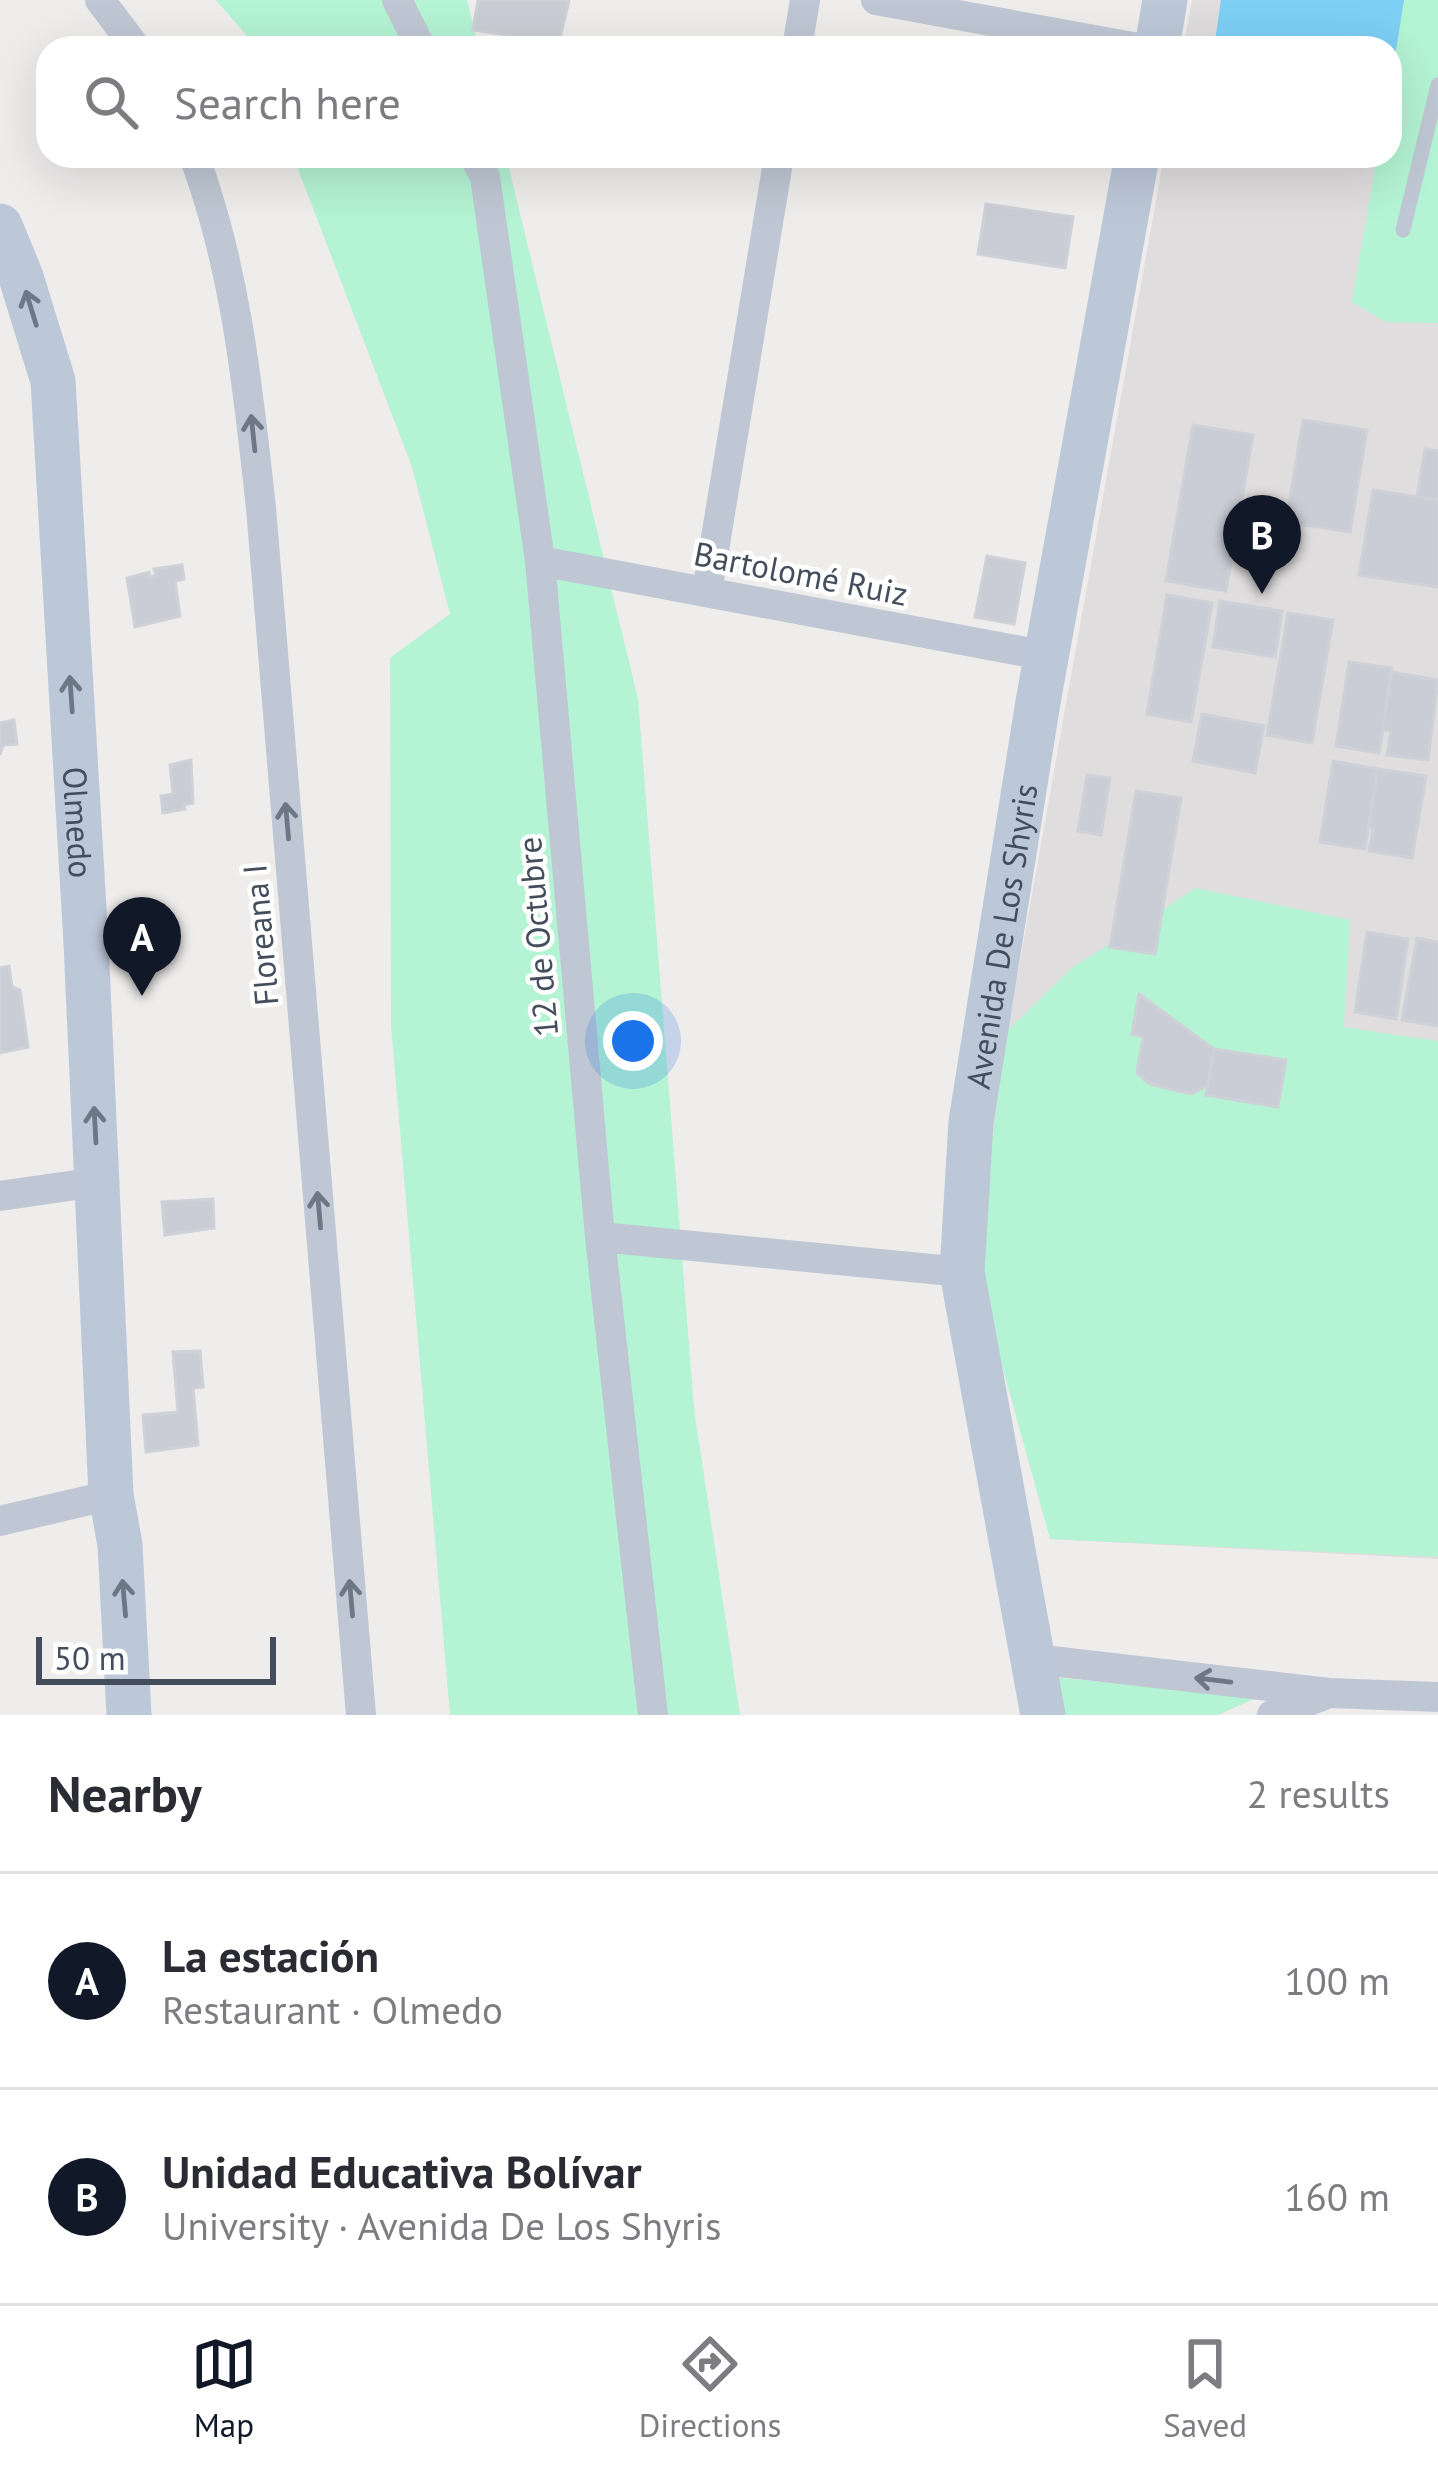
<!DOCTYPE html>
<meta charset="utf-8">
<style>
:root{--surface:#fff;--page:#f7f7f7;--text:#2b2b33;--muted:#7c7c81;--line:#e1e1e2;--accent:#111827}
body{margin:0;font-family:"PT Sans",sans-serif;background:var(--page);color:var(--text)}
.scale{position:absolute;left:36px;bottom:30px;width:240px;box-sizing:border-box;padding-left:12px;border:6px solid #434d5b;border-top:0;font-size:33px;line-height:42px;white-space:nowrap;color:#434d5b;-webkit-text-stroke:9px #fff;paint-order:stroke}
.you{position:absolute;left:633px;top:1041px;width:42px;height:42px;margin:-30px;border:9px solid #fff;border-radius:50%;background:#1a73e8;box-shadow:0 0 0 18px #1a73e833}
.badge{display:grid;place-items:center;width:78px;height:78px;border-radius:50%;background:var(--accent);color:#fff;font-size:39px;font-weight:700}
.pin{position:absolute;translate:-50% -99px;filter:drop-shadow(0 3px 6px #0008)}
.pin::after{content:'';position:absolute;top:63px;width:42px;height:36px;background:inherit;clip-path:polygon(0 0,100% 0,50% 100%)}
.list{margin:0;padding:0;list-style:none}
h2{display:flex;justify-content:space-between;align-items:center;height:156px;margin:0;padding:0 48px;font-size:51px}
h2 small{font-size:39px;font-weight:400;color:var(--muted)}
.list li{display:grid;grid-template-columns:78px 1fr auto;gap:36px;align-items:center;box-sizing:border-box;height:216px;padding:0 48px;border-top:3px solid var(--line)}
.list b{display:block;font-size:45px;white-space:nowrap}
.list p{margin:0;font-size:39px;white-space:nowrap;color:var(--muted)}
.list em{font-size:39px;font-style:normal;color:var(--muted)}
.icon{flex:none;width:66px;height:66px;fill:none;stroke:currentColor;stroke-width:2;stroke-linecap:round;stroke-linejoin:round}
.map{position:relative;flex:none;width:1438px;height:1715px;overflow:hidden}
.search{position:absolute;background:var(--surface);box-shadow:0 12px 48px #0002;left:36px;right:36px;top:36px;height:132px;display:flex;align-items:center;gap:30px;box-sizing:border-box;padding:0 42px;border-radius:36px;color:var(--muted);font-size:45px}
.sheet{height:588px;background:var(--surface)}
nav{display:flex;justify-content:space-around;align-items:center;box-sizing:border-box;height:168px;border-top:3px solid var(--line);background:var(--surface);font-size:33px;color:var(--muted)}
nav a{display:grid;justify-items:center;gap:6px}
nav .on{color:var(--accent)}
.map>svg:first-child{display:block}
.education{fill:#e0ddde}
.green{fill:#b4f3d3}
.water{fill:#7dcff4}
.building{fill:#cacdd5;stroke:#cfd1d9;stroke-width:3}
.lines{fill:none;stroke-linecap:round;stroke-linejoin:round}
.lane{stroke:#bec7d3;stroke-width:15}
.street{stroke:#bec7d3;stroke-width:30}
.secondary{stroke:#bcc7d8;stroke-width:45}
.oneway{stroke:#6d7887}
.oneway2{stroke:#6e7885}
.labels{text-anchor:middle;dominant-baseline:central;stroke-width:9;stroke-linejoin:round;paint-order:stroke}
.street-label{font-size:33px;fill:#434d5b;stroke:#fff}
</style>
<div class="map">
<svg width="1438" height="1715" viewBox="0 0 1438 1715">
<rect width="100%" height="100%" fill="#efecec"/>
<path class="education" d="M1192,0H1438V1559L1050,1539L985,1262L992,1118L1164,156H1390V48H1183Z"/>
<path class="green" d="M216,0H467L479,48H252L247,36Z
M1404,0H1438V323L1386,322L1352,302L1377,156H1390V82Z
M293,156H506L638,699L694,1409L740,1715H450L391,1025L390,658L450,614L412,467Z
M1196,888L1350,920L1344,1027L1438,1041V1557L1050,1539L975,1268L1007,1031L1072,968Z
M1043,1676L1256,1698L1218,1715H1055Z"/>
<path class="water" d="M1221,0H1404L1390,89V48H1214Z"/>
<path class="building" d="M478,0H569L559,43L473,30Z
M494,39L557,47V48H493Z
M986,204L1073,217L1065,268L978,254Z
M1303,420L1367,430L1350,532L1286,522Z
M1193,425L1253,435L1226,591L1166,581Z
M1425,449L1438,451V500L1417,497Z
M1373,490L1438,500V587L1359,575Z
M987,556L1025,563L1014,624L975,617Z
M182,565L184,579L175,581L180,616L135,627L127,578L149,572L150,577L156,575L154,569Z
M1167,595L1212,603L1191,722L1147,714Z
M1220,601L1282,611L1275,657L1213,647Z
M1288,613L1333,620L1312,743L1267,735Z
M1349,662L1392,668L1379,753L1336,746Z
M1392,672L1438,680L1428,760L1387,755L1391,731L1382,729Z
M1202,714L1264,726L1255,773L1193,761Z
M14,720L17,744L3,745L0,755V723Z
M191,760L193,803L184,805L185,809L163,813L161,796L173,794L170,765Z
M1333,761L1378,769L1365,849L1320,842Z
M1378,769L1426,776L1412,858L1369,851L1373,828H1368Z
M1087,775L1110,778L1101,835L1078,831Z
M1136,791L1181,798L1155,954L1110,947Z
M1367,932L1408,939L1396,1019L1355,1012Z
M1417,938L1438,942V1026L1402,1020Z
M9,966L12,987L20,990L28,1047L0,1053V968Z
M1139,994L1214,1049L1208,1085L1191,1094L1149,1084L1137,1073L1143,1037L1132,1034Z
M1214,1049L1286,1060L1278,1107L1206,1095Z
M213,1199L214,1228L165,1235L162,1202Z
M200,1351L203,1387L193,1388L198,1445L146,1452L143,1415L178,1412L173,1352Z"/>
<g class="lines">
<path class="lane" d="M1403,230L1438,85"/>
<path class="street" d="M100,0L136,48
M397,0L421,48
M876,0L1138,48
M797,48L805,0
M194,156C236,269 248,388 261,508L361,1715
M474,156L485,177L540,561L600,1237L653,1715
M540,561L1048,656
M707,592L779,156
M0,1196L97,1182
M600,1237L962,1272
M0,1521L111,1495
M1034,1659L1329,1693L1438,1697
M1272,1715L1322,1696"/>
<g class="secondary">
<path d="M1157,48L1165,0"/>
<path id="s1" d="M0,226L21,277L53,381L86,943L111,1495L120,1545L129,1715"/>
<path id="s2" d="M1043,1715L962,1272L971,1122L1038,702L1137,156"/>
</g>
</g>
<defs><path id="oneway-shaft" d="M-6 0H5M1.5-3L5.5 0L1.5 3" fill="none" stroke-width="1.6" stroke-linecap="round" stroke-linejoin="round" transform="scale(3)"/></defs>
<g class="oneway">
<use href="#oneway-shaft" transform="translate(31 308) rotate(-107)"/>
<use href="#oneway-shaft" transform="translate(71 694) rotate(-94)"/>
<use href="#oneway-shaft" transform="translate(95 1125) rotate(-93)"/>
<use href="#oneway-shaft" transform="translate(124 1598) rotate(-95)"/>
</g>
<g class="oneway2">
<use href="#oneway-shaft" transform="translate(253 433) rotate(-96)"/>
<use href="#oneway-shaft" transform="translate(287 821) rotate(-95)"/>
<use href="#oneway-shaft" transform="translate(319 1210) rotate(-95)"/>
<use href="#oneway-shaft" transform="translate(351 1598) rotate(-95)"/>
<use href="#oneway-shaft" transform="translate(1213 1680) rotate(-173)"/>
</g>
<g class="labels">
<g class="street-label">
<text transform="translate(801 573) rotate(11)">Bartolomé Ruiz</text>
<text stroke="none"><textPath href="#s1" startOffset="606">Olmedo</textPath></text>
<text transform="translate(260 935) rotate(-95)">Floreana I</text>
<text stroke="none"><textPath href="#s2" startOffset="789">Avenida De Los Shyris</textPath></text>
<text transform="translate(537 937) rotate(-95)">12 de Octubre</text>
</g>
</g>
</svg>
<div class="scale">50 m</div>
<div class="you"></div>
<div class="pin badge" style="left:142px;top:996px">A</div>
<div class="pin badge" style="left:1262px;top:594px">B</div>
<div class="search"><svg class="icon" aria-label="search" viewBox="0 0 24 24"><circle cx="10" cy="10" r="6"/><path d="M15 15l6 6"/></svg>Search here</div>
</div>
<section class="sheet">
<h2>Nearby<small>2 results</small></h2>
<ul class="list">
<li><span class="badge">A</span><div><b>La estación</b><p>Restaurant · Olmedo</p></div><em>100 m</em></li>
<li><span class="badge">B</span><div><b>Unidad Educativa Bolívar</b><p>University · Avenida De Los Shyris</p></div><em>160 m</em></li>
</ul>
</section>
<nav>
<a class="on"><svg class="icon" aria-label="map" viewBox="0 0 24 24"><path d="M3 6l6-2 6 2 6-2v14l-6 2-6-2-6 2zM9 4v14M15 6v14"/></svg>Map</a>
<a><svg class="icon" aria-label="directions" viewBox="0 0 24 24"><path d="M12 3l9 9-9 9-9-9zM9 14v-3h6M13 9l2 2-2 2"/></svg>Directions</a>
<a><svg class="icon" aria-label="saved" viewBox="0 0 24 24"><path d="M7 4h10v16l-5-4-5 4z"/></svg>Saved</a>
</nav>
